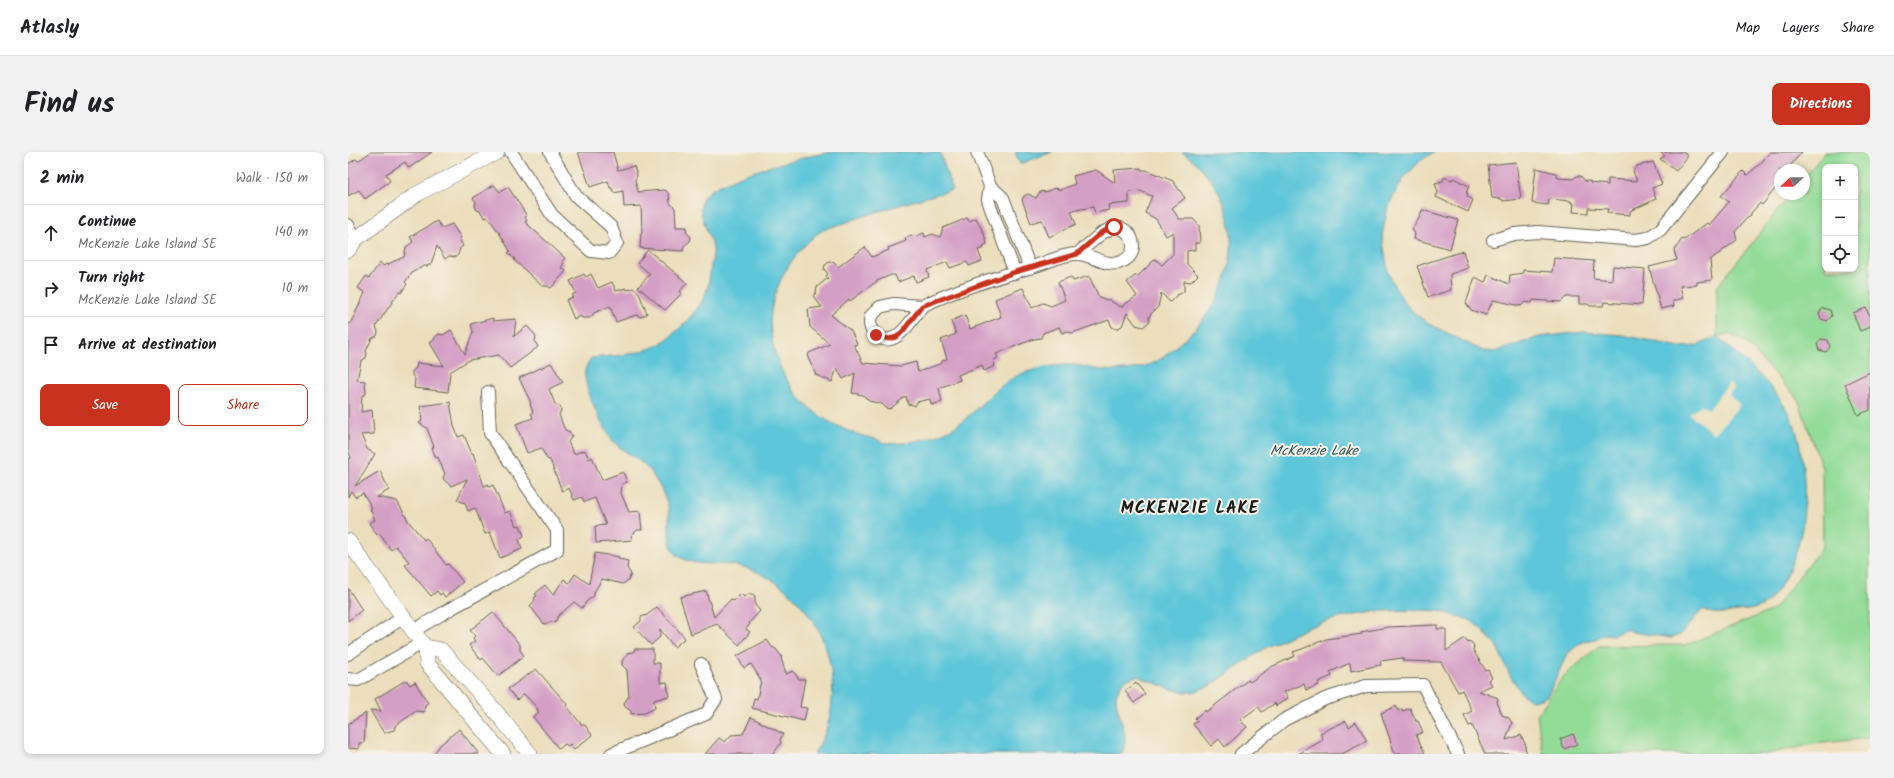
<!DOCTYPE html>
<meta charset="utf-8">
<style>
:root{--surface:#fff;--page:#f2f2f2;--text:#202124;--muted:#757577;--line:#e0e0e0;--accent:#c8321e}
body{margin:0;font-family:Kalam,sans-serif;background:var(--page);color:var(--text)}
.controls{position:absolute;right:12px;top:12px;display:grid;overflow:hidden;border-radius:8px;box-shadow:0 2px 6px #0003}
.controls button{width:36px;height:36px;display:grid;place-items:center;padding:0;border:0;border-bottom:1px solid var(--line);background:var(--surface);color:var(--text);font:20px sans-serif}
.compass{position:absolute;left:1426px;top:12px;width:36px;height:36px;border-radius:50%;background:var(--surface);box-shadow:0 2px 6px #0003;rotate:248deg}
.stop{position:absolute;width:12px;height:12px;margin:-9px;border:3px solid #c8321e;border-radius:50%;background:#fff}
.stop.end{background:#c8321e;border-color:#fff;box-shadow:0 1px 4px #0008}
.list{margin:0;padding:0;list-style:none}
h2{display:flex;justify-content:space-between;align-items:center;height:52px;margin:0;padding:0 16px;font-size:17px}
h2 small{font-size:13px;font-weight:400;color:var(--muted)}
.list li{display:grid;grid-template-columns:26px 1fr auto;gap:12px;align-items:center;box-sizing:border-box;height:56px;padding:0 16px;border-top:1px solid var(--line)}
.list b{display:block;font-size:15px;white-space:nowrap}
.list p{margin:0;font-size:13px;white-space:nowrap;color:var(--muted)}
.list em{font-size:13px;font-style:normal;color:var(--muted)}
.actions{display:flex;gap:8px;padding:12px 16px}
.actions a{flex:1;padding:9px 0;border:1px solid var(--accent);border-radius:8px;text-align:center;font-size:14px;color:var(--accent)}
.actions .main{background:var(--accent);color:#fff}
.icon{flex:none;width:22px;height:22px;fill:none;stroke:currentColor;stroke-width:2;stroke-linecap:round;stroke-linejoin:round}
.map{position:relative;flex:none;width:1522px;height:602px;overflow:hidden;border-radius:8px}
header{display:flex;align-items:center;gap:24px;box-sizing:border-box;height:56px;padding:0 20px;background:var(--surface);border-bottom:1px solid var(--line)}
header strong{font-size:19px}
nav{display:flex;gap:22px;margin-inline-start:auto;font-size:14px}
.intro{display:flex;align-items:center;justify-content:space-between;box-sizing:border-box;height:96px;padding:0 24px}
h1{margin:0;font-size:28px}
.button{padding:10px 18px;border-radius:8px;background:var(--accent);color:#fff;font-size:14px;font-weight:700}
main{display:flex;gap:24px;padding:0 24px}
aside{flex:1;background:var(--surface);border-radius:8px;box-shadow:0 2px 6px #0003}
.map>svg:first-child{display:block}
.green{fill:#93dc98;stroke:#587c5a;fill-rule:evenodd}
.water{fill:#5dc6d9;stroke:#3c717a}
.pier{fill:#ebdebc}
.building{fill:#d49fc5}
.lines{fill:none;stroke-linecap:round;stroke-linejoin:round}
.minor-casing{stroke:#646054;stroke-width:14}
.tertiary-casing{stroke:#646054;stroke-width:16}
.minor{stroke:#fff;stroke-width:12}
.tertiary{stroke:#fff;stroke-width:15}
.route{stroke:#c8321e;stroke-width:5}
.labels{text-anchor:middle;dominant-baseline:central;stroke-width:4;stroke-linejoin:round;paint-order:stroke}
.water-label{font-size:14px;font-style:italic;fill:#33585e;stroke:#f7f3e8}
.district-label{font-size:17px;font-weight:bold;letter-spacing:1px;fill:#1c1c1c;stroke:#f7f3e8}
</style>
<header>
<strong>Atlasly</strong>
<nav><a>Map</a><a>Layers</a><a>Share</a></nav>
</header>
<div class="intro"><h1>Find us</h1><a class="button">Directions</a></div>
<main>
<aside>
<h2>2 min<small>Walk · 150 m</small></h2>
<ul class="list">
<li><svg class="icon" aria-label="ahead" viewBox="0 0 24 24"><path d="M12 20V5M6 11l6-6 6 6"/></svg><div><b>Continue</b><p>McKenzie Lake Island SE</p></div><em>140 m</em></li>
<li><svg class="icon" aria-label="right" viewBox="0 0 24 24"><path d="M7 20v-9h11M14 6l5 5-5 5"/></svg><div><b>Turn right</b><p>McKenzie Lake Island SE</p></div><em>10 m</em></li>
<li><svg class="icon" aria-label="arrive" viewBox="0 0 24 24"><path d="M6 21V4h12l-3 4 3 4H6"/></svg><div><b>Arrive at destination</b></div></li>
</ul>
<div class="actions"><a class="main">Save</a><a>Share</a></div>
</aside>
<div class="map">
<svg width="1522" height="602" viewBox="0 0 1522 602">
<rect width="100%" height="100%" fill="#f7f3e8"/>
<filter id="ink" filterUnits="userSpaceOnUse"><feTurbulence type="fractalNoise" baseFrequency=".025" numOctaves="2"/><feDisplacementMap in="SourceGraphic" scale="8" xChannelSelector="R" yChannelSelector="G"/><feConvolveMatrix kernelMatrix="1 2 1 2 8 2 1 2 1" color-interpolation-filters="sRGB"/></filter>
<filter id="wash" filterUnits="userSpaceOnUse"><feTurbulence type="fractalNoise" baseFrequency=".012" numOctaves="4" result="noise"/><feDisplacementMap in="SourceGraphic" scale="16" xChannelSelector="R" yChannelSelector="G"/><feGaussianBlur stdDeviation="0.9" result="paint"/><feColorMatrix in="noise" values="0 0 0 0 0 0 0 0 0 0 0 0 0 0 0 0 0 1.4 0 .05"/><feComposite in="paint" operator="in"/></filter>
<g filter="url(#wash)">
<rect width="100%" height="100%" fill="#ebdebc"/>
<path class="green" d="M1477,0H1522V586L1466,592L1419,602H1195L1189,563L1215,525L1251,494L1337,493L1425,458L1475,394L1474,316L1450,247L1396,189L1381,182L1369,184V135L1443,42H1456V26ZM1477,15H1507V117H1477Z"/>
<path class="water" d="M485,0H592L604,38C568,48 532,58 496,71C488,74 476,76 469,82C449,98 433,121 426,146C416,176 428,214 446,239C462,262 496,281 524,286C529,287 533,290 538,291C555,294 593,285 608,274C634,256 650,228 682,219C695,215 712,212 726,213C735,214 745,217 755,218C771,220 793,217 808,210C815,206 821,200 827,195C876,158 900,96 870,39C861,24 849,9 834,0H1087L1073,8L1055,27L1044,46L1038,62L1034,84L1040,119L1047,136L1061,156L1079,171L1135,199L1147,200L1191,185L1236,180L1274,183L1332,195L1349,194L1369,184C1397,210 1429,234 1445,270C1450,282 1452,296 1454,308C1460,352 1456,396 1432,434C1426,442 1421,452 1411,455C1405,458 1396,458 1390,459C1379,461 1364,464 1355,457L1332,483L1323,486L1285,480L1279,477L1265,483L1257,482L1245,488L1235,489L1219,502L1200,543L1193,547L1184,549L1174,542L1163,525L1148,493L1130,474L1122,468L1092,459L1075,458L1030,459L986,467L959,476L919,495L863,533L846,540H837L823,537L789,524L777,528C774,532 768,540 768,545C768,562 784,585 773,602H466C469,595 475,588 477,581C501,515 466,439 399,416C379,409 348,416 332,405C315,394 324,370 320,354C317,343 310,331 304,322C295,308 278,302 267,291C256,280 235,235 237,220C237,215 241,210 243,206C264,204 289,203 308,194C326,185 351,159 358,141C361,133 362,123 363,114C364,108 366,102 365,96C362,84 348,58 355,46C367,26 460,3 485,0Z
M667,0H704L672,12Z"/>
<path class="pier" d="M1381,231L1386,236L1381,242L1392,253L1366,282L1341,262L1353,253L1361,257Z"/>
<g id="blocks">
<path class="building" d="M23,0H84L61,16L57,10L38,22L42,29L17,47L11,38L0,44V12L8,7L10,9Z
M230,0H265L270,18L286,14L289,23L287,28L290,40L317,38L321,42L322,51L327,56L328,75H339L338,80L343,85L342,89L336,94L335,99L292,96L293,81H294L293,54L276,55L275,39L266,41L264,36H262L260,29L242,35Z
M1312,0H1335L1340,4L1328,19L1312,7L1317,4Z
M1422,0H1454L1442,14L1443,18H1432V31L1414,53L1412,51L1403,61V64L1398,67L1387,80L1389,88L1362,108L1364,128L1349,130V133L1332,134L1335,146L1325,149L1326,154L1313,157L1301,115L1329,108L1326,99L1334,87L1336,88L1359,71L1361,73L1381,50L1373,44L1395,19L1399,23L1412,12Z
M1168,10L1173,47L1155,49L1154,47L1144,46L1140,13Z
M1305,10L1314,32L1304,36L1308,47L1282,59V63L1259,61L1260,57L1240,56V61L1225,60L1226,51H1223V49L1201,47L1200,53L1184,51L1188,16L1208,21L1210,26L1225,27L1229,24H1233L1237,29H1242V31L1260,33V27L1289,29L1285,19L1289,14Z
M793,16V18H798L825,29L837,46L824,56L831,67H845L851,73L852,91H847V98L839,99V112L850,123L843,130L836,129V140L829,143L822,150L813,141L810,155L801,164V170L795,175L788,173L779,161L774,174L768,177L764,175L761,168L724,181L719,179L714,181L711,175L695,181L693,186L686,187L648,202L650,206L645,208L647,214L636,219L634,213L610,223L612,228L591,236L594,250L583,253L582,247L569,250L567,254L563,252L560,253L558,244L542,257L538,256L534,252L521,249L515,243L504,241L507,221L495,227L489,216L484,230L468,223L460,206L461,201L482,192L462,175L460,157L474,155L465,144L468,141L469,135L480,126L478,124L480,122L476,117L477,113L481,110H485L490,115L517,95L524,105L541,98L540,96L558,89L557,86L567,83L568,84L576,81L577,85L585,82L592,85L595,76L619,66L621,69L628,66L636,82L639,92L635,94L636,96L630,98L634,109L621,114L619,110L602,116L599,110L579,118L581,125L568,130L566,124L550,130L547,123H543L529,129L502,149L501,147L483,163L503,179L509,192L506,193L515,211L553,214L568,210L570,220L594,211V209L599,207L593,188L608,182L603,169L617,163L622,177L653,165L647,147L675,136L684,156L695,151L703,154L717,148L710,130L723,125L725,129L741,124L751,145L759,148L762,147L764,150L773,155L789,144L779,130L788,123L789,125L807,107L814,113L825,102V80L818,84L808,67L797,61L804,44L792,39L781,40V51L760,53L761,58L747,61L745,55L723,59L728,72L701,85L694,68L683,71L674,48L676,44L680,42L688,46L691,41L694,39L697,40L708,36L712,38L727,32L725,24L748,18L767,31L766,18Z
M1096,25L1104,28L1105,26L1121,34L1118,41H1120L1119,44L1125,48L1120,60L1088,45L1090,40L1087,31L1095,29Z
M146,33L152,40L160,35L179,64L177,65L179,69L177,70L217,106L214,109L216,112L213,115L218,119L203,136L200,134H194L166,108L167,107L160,101L162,99L152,82L140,65L137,66L132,59L129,58L127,54L128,50L125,46Z
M1074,58L1110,68L1102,97L1066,87L1067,82L1064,77L1072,65Z
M89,69L94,76L104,72L113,86L111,87L115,94L112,96L110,103L107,105L101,104L97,107L89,94L83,112L79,114H76L65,120L57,130L59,132L53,141L51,140L28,174L30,180L29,184L24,186L18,199L19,201L18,206L13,209L9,228L17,229L18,242L14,244L13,260L24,258L26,282L13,283L19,297L27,302L7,334L32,319L41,338L29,345L49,349L61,370L76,388L78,386L98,413L100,412L115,430L97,445L94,441L92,443L89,439L83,444L57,413L61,410L48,394L43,398L31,381L29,383L21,371L27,368L22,357L24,356L15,341L7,345L3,339L0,345V307L3,306L0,298V171L2,172L17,141L10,136L18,124L21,126L32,111L36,114L38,112L40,113L42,111L56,105L58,95L65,90L62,85Z
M300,98L339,131L332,139L334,141L317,158L290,135L302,122L289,111Z
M1115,99L1120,116L1102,122L1103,138L1080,145L1069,114Z
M1206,106L1246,109L1245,126L1264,128L1265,114L1297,117L1294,153L1256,150L1255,154H1242L1240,152H1231V145H1218L1213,150L1185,148L1184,151L1177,150L1173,154L1145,148L1138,163L1123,158L1118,151L1127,125L1137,130L1140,123L1161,132L1162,123L1175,121V118L1204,120Z
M236,122L238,125L243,122L250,136L264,130L268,139L278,136L279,138L285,136L291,141L299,162L293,165L288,163L268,170L262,154L246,161L244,164L241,166H234L233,164L226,167L218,148L225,145L224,143L228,141L222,129Z
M1475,156L1482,158L1484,164L1479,169L1473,167L1471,161Z
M1518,156L1522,166V175L1512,179L1505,161Z
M145,166V169L168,167L166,184L179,174L188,184L187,190L190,195L162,216L151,203L121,208L102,220L100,240L66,236L67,227L64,223V219L68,216L69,211L96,214L82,191L86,188L87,185L91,182L95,183L103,178L117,202L125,180L123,172Z
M1473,187L1480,188L1482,195L1478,200L1471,198L1469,192Z
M203,211L215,230L201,237L207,252L212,254L213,258L211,263L217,278L222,280L224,284L220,290L226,302L237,298L241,307L244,305L254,328L275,320L279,330L274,332L273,341L281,360L292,359L294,378H289L283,384L284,388L248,391L247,374L258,373L247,346L236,350L234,345L226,348L221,336L214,339L202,308L199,307L193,296L179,301L168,272L185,266L183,261L185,260L182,252L183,251L171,226Z
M1522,220V258L1510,263L1497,232Z
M102,250L106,274L110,285L116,283L124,302L125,301L136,334L140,332L141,335L145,333L157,361L162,359L168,374L172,373L176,384L171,387L174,397L152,406L142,380L137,382L127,356L120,359L117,351L109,348L119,327L103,334L96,328L95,325L97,322L90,305L88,306L84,296L86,295L79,276L71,271L74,269L72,254Z
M247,401L271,405V407L280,409L279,416L283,422L281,427L275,432L254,427L246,440V444L239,449L234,456L226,450L210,464L208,469L196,472L182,454L187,448L186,446L189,444L187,442L197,433L205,443L216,427L221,431L227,422L241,432Z
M0,436L14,458L0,469Z
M358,439L366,465L383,447L386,449L393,442L396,445L400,442H404L407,444V453L412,459L401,471L402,472L398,477L402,480L391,493L369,472L343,482L332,445Z
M309,455L337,486L326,495L312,477V485L303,493L286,475L293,469V465L299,463Z
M145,460L172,493V498L176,504L150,524L135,506L133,508L121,493L127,489L125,486L127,484L122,478Z
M1089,473V477H1098V499L1117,486L1119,489L1123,490L1126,494L1125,498L1138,519L1140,518L1144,526L1141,528L1144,533L1131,539L1150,546L1149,550L1154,563L1161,566L1164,571L1158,588L1173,583L1178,594L1177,596L1179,602H1137L1124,573L1121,574L1116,563L1124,559L1114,538L1110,540L1093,510L1055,509V506L1032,509L1033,513L1003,519L1002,511L982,520L984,524L970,530L971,533L958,538L956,532L936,540L940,546L928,554L927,551L914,560L910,555L892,568L899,575L877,595L871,587L863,594L845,572L850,569L847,566L857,558L858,560L900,528L901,530L905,528L923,515L947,504L945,500L954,497L978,487L1014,482L1013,480L1040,475Z
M419,488L424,495L428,497L434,505L433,506L438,522L445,519L451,527H457L452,555L459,556L456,569L404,556L406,546L409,547L413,528L403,512L396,516L389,504Z
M286,497H305V511H312V531L319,530L321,544L306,548L307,556L297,561L283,562V559L277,555L276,551L281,544L279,518L274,513V509L279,503V501L286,500Z
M188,517L219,552L218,553L229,567L234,573H237L244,583L226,598L222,592L220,594L217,592L211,597L185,565L191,560L189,558L190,557L176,542L169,548L160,537Z
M58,528L62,533L67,530L80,551L77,553L76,560L68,559L47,574L46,578L36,581L22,558L33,559L27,547Z
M788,531L797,542L786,551L777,539Z
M1048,554L1050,559L1054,557L1055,559L1062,556L1068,569H1070L1075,580L1068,583L1077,602H1047L1033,561Z
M18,561L16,591H11V597L0,596V572Z
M403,565L435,582L432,588L433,591L425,602H357L371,586L377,590L383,583L395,582Z
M998,569L1001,575L1008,570L1019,589L994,602H950L975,588L972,581Z
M111,577L131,602H86L92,593Z
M1225,582L1229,592L1216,597L1212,587Z"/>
</g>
</g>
<g filter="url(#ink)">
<use href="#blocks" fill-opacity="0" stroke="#646054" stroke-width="1"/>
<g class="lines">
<g class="minor-casing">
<path id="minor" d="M163,0L204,63L243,99L261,101L269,91L263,75L228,44L202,0
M629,0L642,34L640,47L642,54L667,121
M642,34L655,46L682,116
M0,73L8,87
M1145,88L1166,82L1190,80L1288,88L1300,86L1312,78L1375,0
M545,152L574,154C565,166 546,201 527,182C522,178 521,171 523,164L532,155Z
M574,154C611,136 651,125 690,113C702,109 716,102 728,102C743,101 758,116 773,110C793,103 786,75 766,75L754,81L729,102
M65,479L102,457L209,398V378L142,281L140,240
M0,502L54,466
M0,527L10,528L74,491
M263,602L358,562L368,547L353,512
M893,602L936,568L977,547L1018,534L1075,533L1110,602"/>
</g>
<g class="tertiary-casing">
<path id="tertiary" d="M0,98L8,87L69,42L149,0
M0,389L74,491L78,495L93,498L144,555L182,602
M78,495L79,511L155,602"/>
</g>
<use href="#minor" class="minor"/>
<use href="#tertiary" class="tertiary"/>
</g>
</g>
<g class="lines" filter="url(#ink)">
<path class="route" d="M528,183L541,187L549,185L555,179L574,154L667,120L729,102L754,80L766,75"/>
</g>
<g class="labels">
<g class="water-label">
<text x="966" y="299">McKenzie Lake</text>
</g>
<g class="district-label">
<text x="842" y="356">MCKENZIE LAKE</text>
</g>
</g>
</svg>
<div class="controls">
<button>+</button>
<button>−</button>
<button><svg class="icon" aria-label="locate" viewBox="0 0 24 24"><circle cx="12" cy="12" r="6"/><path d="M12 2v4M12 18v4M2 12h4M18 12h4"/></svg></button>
</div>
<svg class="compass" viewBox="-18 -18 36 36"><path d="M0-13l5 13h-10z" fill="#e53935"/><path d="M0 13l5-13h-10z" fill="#757577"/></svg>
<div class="stop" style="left:766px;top:75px"></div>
<div class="stop end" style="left:528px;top:183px"></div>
</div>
</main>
